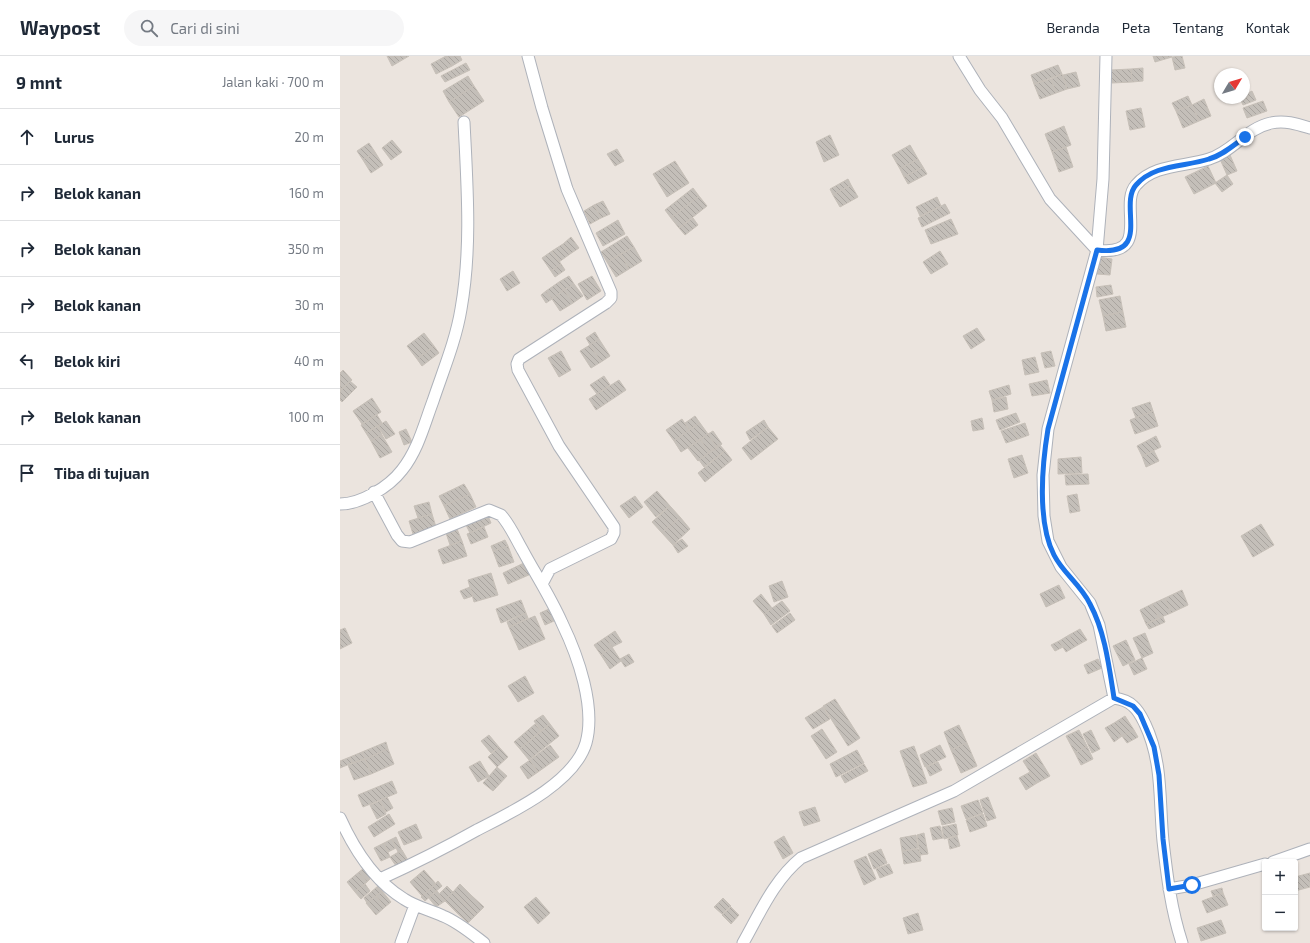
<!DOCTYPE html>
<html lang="id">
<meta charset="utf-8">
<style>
:root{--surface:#fff;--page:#f6f6f7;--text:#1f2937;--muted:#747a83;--line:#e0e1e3}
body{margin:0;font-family:"Exo 2",sans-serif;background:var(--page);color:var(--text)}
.controls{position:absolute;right:12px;bottom:12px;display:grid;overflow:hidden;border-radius:4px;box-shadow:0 1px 3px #0004}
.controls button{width:36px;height:36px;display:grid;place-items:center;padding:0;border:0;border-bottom:1px solid var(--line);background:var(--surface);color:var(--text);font:20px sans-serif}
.compass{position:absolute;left:874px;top:12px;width:36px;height:36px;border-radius:50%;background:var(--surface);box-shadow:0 1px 3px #0004;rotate:52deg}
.stop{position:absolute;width:12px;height:12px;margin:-9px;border:3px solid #1a73e8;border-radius:50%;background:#fff}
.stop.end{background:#1a73e8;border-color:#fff;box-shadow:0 1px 4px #0008}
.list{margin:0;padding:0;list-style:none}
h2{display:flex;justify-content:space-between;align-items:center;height:52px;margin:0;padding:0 16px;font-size:17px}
h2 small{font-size:13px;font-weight:400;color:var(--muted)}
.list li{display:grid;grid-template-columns:26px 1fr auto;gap:12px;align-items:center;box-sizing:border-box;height:56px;padding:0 16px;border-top:1px solid var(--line)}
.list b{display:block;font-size:15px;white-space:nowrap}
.list em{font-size:13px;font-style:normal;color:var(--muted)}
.icon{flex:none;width:22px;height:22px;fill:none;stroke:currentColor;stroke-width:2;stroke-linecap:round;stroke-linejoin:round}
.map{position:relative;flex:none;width:970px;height:887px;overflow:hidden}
header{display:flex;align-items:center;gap:24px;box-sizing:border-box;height:56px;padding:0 20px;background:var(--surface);border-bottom:1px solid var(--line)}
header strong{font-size:19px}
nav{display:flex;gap:22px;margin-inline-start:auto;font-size:14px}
.search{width:280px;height:36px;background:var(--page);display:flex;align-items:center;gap:10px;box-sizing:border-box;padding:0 14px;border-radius:22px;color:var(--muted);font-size:15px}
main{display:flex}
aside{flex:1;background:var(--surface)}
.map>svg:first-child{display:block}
.building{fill:url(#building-back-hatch);stroke:#c7c0b8}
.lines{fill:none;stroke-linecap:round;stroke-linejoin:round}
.minor-casing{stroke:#aeb2ba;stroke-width:13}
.minor{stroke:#fff;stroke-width:11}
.route{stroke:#1a73e8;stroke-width:5}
</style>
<header>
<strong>Waypost</strong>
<div class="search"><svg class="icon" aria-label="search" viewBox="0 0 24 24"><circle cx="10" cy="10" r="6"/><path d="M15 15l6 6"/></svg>Cari di sini</div>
<nav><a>Beranda</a><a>Peta</a><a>Tentang</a><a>Kontak</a></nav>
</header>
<main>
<aside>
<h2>9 mnt<small>Jalan kaki · 700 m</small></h2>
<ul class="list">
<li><svg class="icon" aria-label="ahead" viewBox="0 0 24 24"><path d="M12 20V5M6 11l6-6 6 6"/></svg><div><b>Lurus</b></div><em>20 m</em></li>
<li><svg class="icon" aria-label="right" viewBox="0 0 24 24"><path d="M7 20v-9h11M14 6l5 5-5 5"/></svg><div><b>Belok kanan</b></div><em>160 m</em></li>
<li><svg class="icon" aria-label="right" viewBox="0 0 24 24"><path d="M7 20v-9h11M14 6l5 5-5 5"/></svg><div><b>Belok kanan</b></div><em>350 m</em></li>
<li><svg class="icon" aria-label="right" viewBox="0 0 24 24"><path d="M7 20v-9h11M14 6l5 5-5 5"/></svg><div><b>Belok kanan</b></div><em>30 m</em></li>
<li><svg class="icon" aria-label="left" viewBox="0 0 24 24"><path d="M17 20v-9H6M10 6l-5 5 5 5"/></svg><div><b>Belok kiri</b></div><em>40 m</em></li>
<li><svg class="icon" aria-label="right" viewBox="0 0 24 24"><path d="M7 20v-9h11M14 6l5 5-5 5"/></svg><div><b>Belok kanan</b></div><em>100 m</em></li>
<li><svg class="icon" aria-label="arrive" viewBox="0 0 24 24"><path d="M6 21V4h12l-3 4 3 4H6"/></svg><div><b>Tiba di tujuan</b></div></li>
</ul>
</aside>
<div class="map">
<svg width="970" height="887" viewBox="0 0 970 887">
<defs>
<pattern id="building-back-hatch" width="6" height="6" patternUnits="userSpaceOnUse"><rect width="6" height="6" fill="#c4bfb9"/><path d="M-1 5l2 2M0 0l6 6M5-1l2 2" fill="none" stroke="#a9a49f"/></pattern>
</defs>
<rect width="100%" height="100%" fill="#ebe4de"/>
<path class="building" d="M47,0H69L52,10Z
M106,0L112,10L96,18L91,8Z
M106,0H120L122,4L112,10Z
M813,0H831L832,1L815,6Z
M842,0L845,12L835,14L832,1Z
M126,7L130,14L105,26L101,20Z
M718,9L722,18L694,28L691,19Z
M803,12V25L792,26L791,13Z
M791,13L792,26L772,27L771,14Z
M736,16L740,30L727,33L723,19Z
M722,18L727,33L716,37L711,23Z
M128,20L134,30L109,46L103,35Z
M711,23L716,37L700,43L694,28Z
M134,30L144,45L119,61L109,46Z
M912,35L916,44L903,49L900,42H904V39Z
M848,40L852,49L836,55L832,47Z
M864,43L871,60L859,65L852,49Z
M923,45L927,55L907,62L903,52Z
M852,49L859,65L843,72L836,55Z
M801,52L805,71L790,74L786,55Z
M724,70L731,89L712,96L705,78Z
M490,79L499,99L484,106L476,86Z
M52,84L62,96L51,104L42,92Z
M29,87L35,96L23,104L17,95Z
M570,89L578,103L560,113L552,99Z
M726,91L733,111L719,116L712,96Z
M277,93L284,105L275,110L267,98Z
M35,96L43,109L31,117L23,104Z
M890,99L897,115L887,119L880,103Z
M578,103L583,111L564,121L560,113Z
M335,105L349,127L327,141L313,118Z
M868,110L876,127L854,138L845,121Z
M583,111L587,118L568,128L564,121Z
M887,119L893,128L882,136L875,127Z
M508,123L511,129L493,139L490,133Z
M511,129L518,141L500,151L493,139Z
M353,132L359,140L331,162L325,154Z
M359,140L367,150L339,172L331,162Z
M597,141L601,150L580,160L576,151Z
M263,145L270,158L261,162L254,149Z
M605,148L610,157L582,171L578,162Z
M254,149L261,162L250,168L244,155Z
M353,162L358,169L345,179L339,172Z
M611,163L618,178L591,188L585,174Z
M278,164L285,178L263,190L256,177Z
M287,180L294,191L267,206L261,196Z
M231,181L239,192L230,198L223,188Z
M223,188L230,198L219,206L212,195Z
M294,191L302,205L289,213L281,198Z
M212,195L221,208L211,215L202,202Z
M600,195L608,208L591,218L583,206Z
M281,198L289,213L276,221L267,206Z
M759,201L772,203L770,219L757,218Z
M221,208L225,214L215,221L211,215Z
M173,215L180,227L167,235L160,223Z
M229,220L234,228L224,234L219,226Z
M252,220L261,235L247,244L238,228Z
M219,226L224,234L212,243L206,235Z
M234,228L243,240L233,247L224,234Z
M771,229L773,238L757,241L756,231Z
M224,234L233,247L220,255L212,243Z
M206,235L212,243L206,247L201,239Z
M780,240L783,256L763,260L759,244Z
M783,256L786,271L766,275L763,260Z
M637,272L645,284L631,293L623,280Z
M255,276L259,283L250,289L246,282Z
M84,277L94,290L77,303L67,290Z
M259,283L270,300L261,306L250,289Z
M250,289L261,306L251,312L240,295Z
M94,290L99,297L82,310L77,303Z
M221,295L231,314L219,321L208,302Z
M711,295L715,310L705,312L701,297Z
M695,301L699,316L685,319L682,304Z
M3,314L12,324L0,335V317Z
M264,320L270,329L257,338L250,329Z
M279,324L286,334L256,354L249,343Z
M707,324L710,337L692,340L689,328Z
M10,325L17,331L2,346L0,344V334Z
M669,329L671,338L652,344L649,335Z
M666,341L668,353L654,356L652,344Z
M32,342L41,356L22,368L13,355Z
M810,346L813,355L796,362L792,352Z
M813,355L818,370L795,378L790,364Z
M676,357L680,366L660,374L656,364Z
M37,359L42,367L26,377L21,369Z
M355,360L360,367L349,374L345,367Z
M642,362L644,373L633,375L631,365Z
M342,363L349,374L334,385L326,374Z
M424,364L428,371L410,384L406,376Z
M46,365L55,378L46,383L38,370Z
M360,367L368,378L357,386L349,374Z
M685,367L689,379L678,383L673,371Z
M38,370L42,379L31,385L26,377Z
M428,371L438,383L411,404L402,392Z
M673,371L678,383L666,387L661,375Z
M66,373L72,386L64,389L59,376Z
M349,374L357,386L341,396L334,385Z
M373,375L382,388L377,392L368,378Z
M368,378L377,392L369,397L360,383Z
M42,379L52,396L40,402L31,385Z
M816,380L821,391L802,400L797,390Z
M360,383L369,397L358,405L348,392Z
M379,388L385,395L364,411L359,404Z
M385,395L392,404L365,426L358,417Z
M814,395L819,405L806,411L802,400Z
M682,399L688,417L674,422L668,403Z
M741,401L742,417L718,418V403Z
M748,418L749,428L726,429L725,419Z
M124,428L130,438L104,450L99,440Z
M317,435L330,450L316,461L304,446Z
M130,438L136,451L110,463L104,450Z
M737,438L740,455L730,457L727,440Z
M295,440L303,451L289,462L280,450Z
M89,446L92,458L78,462L74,450Z
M330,450L340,461L322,477L312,466Z
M92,458L96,471L73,478L69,465Z
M148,460L151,467L130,477L126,469Z
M340,461L350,473L333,489L322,477Z
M921,468L934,489L913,501L901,480Z
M144,471L148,481L131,488L127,478Z
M117,473L122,485L110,489L106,477Z
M342,483L348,490L338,497L333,489Z
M165,484L168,490L153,495L151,490Z
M122,485L127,500L103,508L98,494Z
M168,490L174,506L159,511L153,495Z
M186,506L191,518L168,528L163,517Z
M151,517L158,539L134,546L128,524Z
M442,525L448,541L434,546L429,530Z
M719,529L725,542L706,551L700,538Z
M130,531L133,540L124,543L120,535Z
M842,534L848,549L831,557L825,542Z
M421,538L432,552L424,558L413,545Z
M825,542L831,557L819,562L812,548Z
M181,544L186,557L161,567L156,553Z
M442,545L450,555L431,569L424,558Z
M812,548L819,562L806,568L800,554Z
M209,553L214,565L205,569L200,557Z
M186,557L188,562L169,571L167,566Z
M450,557L455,564L437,577L432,570Z
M195,560L205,583L179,594L169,571Z
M823,561L825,566L809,573L806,568Z
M5,572L12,587L0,593V574Z
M740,573L747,584L736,590L729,579Z
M275,575L282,586L272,591L266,581Z
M805,577L813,597L802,602L793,582Z
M729,579L736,590L726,596L719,585Z
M266,581L272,591L261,599L254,589Z
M786,584L795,604L783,610L773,590Z
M719,585L723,591L715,595L711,589Z
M272,591L281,605L270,613L261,599Z
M289,598L294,606L285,611L280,603Z
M802,602L807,613L794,619L789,608Z
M758,603L762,612L748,618L744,609Z
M185,620L194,637L178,646L168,630Z
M495,643L520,682L508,690L483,650Z
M483,651L490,663L473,673L465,662Z
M203,659L210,668L201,675L194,665Z
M785,660L794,674L782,680L774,667Z
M774,667L782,680L774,686L765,672Z
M195,668L201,675L180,693L174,686Z
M210,668L219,680L189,704L180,693Z
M619,669L627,687L611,694L604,676Z
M482,673L497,696L486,703L471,680Z
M739,674L747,690L735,697L726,680Z
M751,674L760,693L752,697L743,678Z
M794,674L798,681L787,687L782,680Z
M149,679L159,691L151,697L141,685Z
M46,686L48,693L25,703L22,696Z
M627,687L637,710L621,717L611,694Z
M210,689L219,701L198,716L190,704Z
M600,689L606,701L585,711L580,699Z
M574,690L587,727L573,731L560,695Z
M747,690L753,703L741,709L735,697Z
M159,691L168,701L157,711L148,701Z
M48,693L54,708L31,718L25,703Z
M517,694L524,707L496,721L490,708Z
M22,696L25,703L12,707L10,701Z
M696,697L710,720L697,727L683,705Z
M10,701L12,707L0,712V705Z
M25,703L31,718L14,724L8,709Z
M190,704L198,716L188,723L180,711Z
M140,705L149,720L138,726L129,711Z
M598,706L602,714L590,720L586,711Z
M524,708L528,715L505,727L501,720Z
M157,711L167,720L153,735L143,727Z
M690,716L697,727L686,734L679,722Z
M52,725L57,737L23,751L18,739Z
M47,741L53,752L46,756L40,745Z
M648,741L656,762L647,765L640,744Z
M638,744L643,757L626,763L621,750Z
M40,745L46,758L37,763L30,749Z
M475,751L480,765L464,770L459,756Z
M612,752L615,766L602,769L598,755Z
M49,758L55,768L34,781L28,771Z
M643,758L647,770L630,776L626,764Z
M76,768L82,782L64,789L58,776Z
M616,768L618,779L604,783L602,771Z
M600,770L603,782L593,784L590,772Z
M584,777L588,798L580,799L577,779Z
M576,779L578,792L562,795L560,782Z
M444,780L453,797L443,803L434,786Z
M617,780L620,790L610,793L608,783Z
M56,781L62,795L58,796L52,783Z
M52,783L56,792L48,796L44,787Z
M44,787L50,801L41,805L34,792Z
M541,793L547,807L534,813L528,798Z
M579,793L581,805L564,808L562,795Z
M62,794L69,806L58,813L50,801Z
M526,800L536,823L524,829L514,805Z
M549,808L553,817L540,822L536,813Z
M24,812L32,821L27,826L19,816Z
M84,814L96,828L82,840L70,826Z
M19,816L27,826L15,836L7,826Z
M970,817V831L955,835V821Z
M98,825L102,830L85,845L81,841Z
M25,828L30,835L21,843L15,836Z
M120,828L132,840L125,847L113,836Z
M38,830L42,835L27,847L24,842Z
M107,830L113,836L105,845L99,838Z
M882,832L883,837L873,840L871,835Z
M42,835L51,846L45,851L36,840Z
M97,835L105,845L96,851L88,841Z
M113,836L125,847L116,856L105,845Z
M883,837L888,849L867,857L862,845Z
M36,840L45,851L36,859L26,847Z
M132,840L144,851L136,859L125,847Z
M196,841L210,857L198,868L184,851Z
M383,842L391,850L382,858L374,851Z
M125,847L136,859L128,867L116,856Z
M391,851L399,859L391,868L382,859Z
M578,857L583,874L568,878L563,862Z
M881,864L886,877L861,885L857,872Z"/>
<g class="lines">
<g class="minor-casing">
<path id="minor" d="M188,0L202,52L227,133L271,236V242L266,247L179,303L177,308L178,314L219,390L274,471V477L271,483L210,513L202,528
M619,0L640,34L662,62L710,143L757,194C813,201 778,149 796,129C814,108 844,111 869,103C892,96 907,72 931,67C945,64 957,68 970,72
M34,436L57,479L62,485L70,486L149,454L161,459C170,469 176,483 183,495C196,519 211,542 222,567C238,600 256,651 246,687C234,727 172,756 137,774C105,792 73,808 40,823
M0,448C21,448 49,431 62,414C78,394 84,369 93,345C103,315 116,284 121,253C132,191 127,128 124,66
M774,642C781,643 788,645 793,650C799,655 802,662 805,668C823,706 819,745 823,785C827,820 831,853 842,887
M0,762C14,793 34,825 64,843C76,851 90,854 103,860C118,866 131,877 144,887
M933,806L970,793
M829,833L852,829L925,808
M61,887L75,849
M403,887C420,857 434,824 461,802L614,735L774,642L759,569L750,547L721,511L708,485L704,460L703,419L708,373L757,194L763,123L766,0"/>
</g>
<use href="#minor" class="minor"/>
</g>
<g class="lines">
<path class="route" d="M852,829L829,833L823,783L819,719L814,691L800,658L793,650L774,642C769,610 765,576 750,548C741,529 723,517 714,499C697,466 702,409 708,373L757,194C813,201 778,149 796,129C814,108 845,111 869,103C883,99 894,89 905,81"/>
</g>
</svg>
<div class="controls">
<button>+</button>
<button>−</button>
</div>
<svg class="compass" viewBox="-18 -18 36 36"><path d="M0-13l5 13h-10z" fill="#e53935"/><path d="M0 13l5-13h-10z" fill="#747a83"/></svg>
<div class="stop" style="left:852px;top:829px"></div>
<div class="stop end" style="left:905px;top:81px"></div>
</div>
</main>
